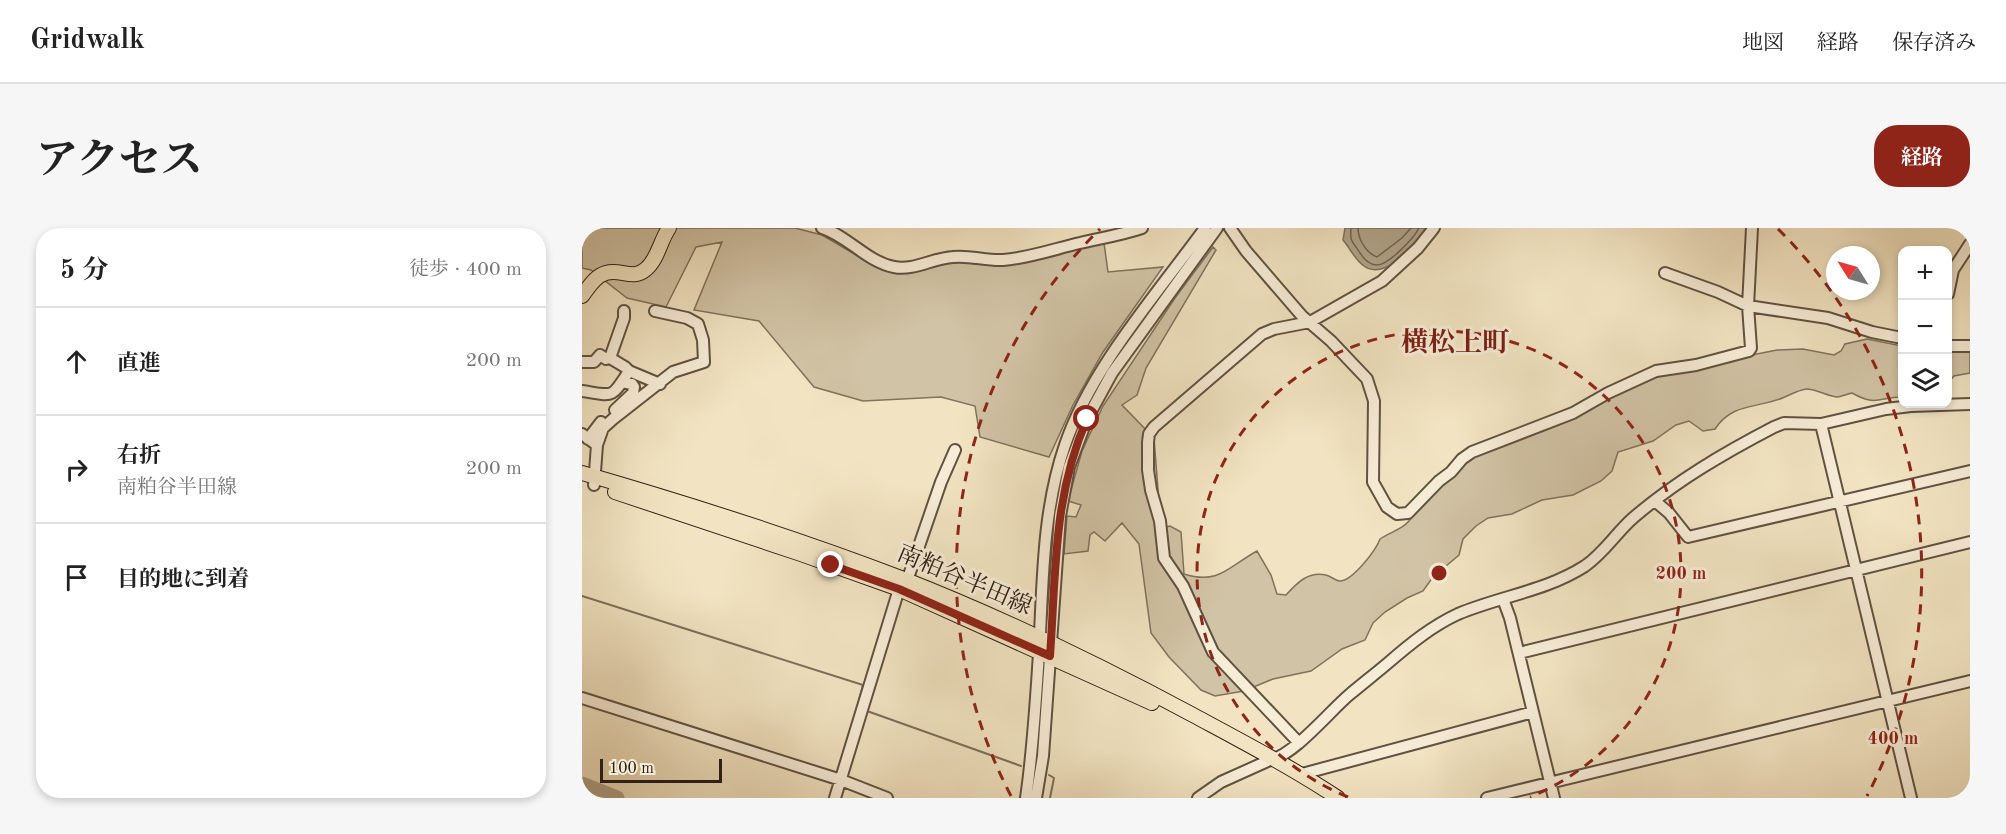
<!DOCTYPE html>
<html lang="ja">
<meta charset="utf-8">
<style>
:root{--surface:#fff;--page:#f6f6f6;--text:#222;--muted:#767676;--line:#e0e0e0;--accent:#8f2418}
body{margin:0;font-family:"Old Standard TT","Noto Serif JP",serif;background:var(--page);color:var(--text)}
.controls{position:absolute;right:18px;top:18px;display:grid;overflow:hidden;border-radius:12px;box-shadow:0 3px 9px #0003}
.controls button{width:54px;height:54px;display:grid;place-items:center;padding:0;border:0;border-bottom:2px solid var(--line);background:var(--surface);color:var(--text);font:30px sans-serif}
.compass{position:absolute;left:1244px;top:18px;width:54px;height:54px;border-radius:50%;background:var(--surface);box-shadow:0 3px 9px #0003;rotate:307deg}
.scale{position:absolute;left:18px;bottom:15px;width:122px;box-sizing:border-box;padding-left:6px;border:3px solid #2f2217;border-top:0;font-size:16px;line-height:21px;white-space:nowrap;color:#2f2217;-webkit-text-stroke:4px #f7edd7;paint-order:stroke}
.stop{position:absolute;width:18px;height:18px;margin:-14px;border:4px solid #8f2418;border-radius:50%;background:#fff}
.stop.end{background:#8f2418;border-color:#fff;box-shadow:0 2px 6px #0008}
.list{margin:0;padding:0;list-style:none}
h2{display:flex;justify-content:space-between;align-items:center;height:78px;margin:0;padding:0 24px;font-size:26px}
h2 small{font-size:20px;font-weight:400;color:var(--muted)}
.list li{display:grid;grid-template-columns:39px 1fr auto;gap:18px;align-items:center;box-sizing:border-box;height:108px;padding:0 24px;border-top:2px solid var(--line)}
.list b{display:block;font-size:22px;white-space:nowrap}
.list p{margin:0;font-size:20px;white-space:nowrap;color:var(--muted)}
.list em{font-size:20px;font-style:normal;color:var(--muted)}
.icon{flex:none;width:33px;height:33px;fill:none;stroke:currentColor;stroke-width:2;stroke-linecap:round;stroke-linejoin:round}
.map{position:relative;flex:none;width:1388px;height:570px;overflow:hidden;border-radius:24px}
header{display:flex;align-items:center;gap:36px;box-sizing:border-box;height:84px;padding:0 30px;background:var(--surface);border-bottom:2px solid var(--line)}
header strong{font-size:28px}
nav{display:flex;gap:33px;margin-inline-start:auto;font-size:21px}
.intro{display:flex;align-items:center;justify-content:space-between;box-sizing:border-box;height:144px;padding:0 36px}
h1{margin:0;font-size:42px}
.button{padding:15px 27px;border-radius:24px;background:var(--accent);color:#fff;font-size:21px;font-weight:700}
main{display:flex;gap:36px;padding:0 36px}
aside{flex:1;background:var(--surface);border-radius:24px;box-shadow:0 3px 9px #0003}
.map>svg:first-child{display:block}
.green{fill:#d1c3a5;stroke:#80725e;stroke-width:1.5}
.water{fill:#b0a288;stroke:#7c6f5b;stroke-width:1.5}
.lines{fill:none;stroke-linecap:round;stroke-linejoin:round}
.shore{stroke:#706250;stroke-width:1.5}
.stream{stroke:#7c6f5b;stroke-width:2}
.river{stroke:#b0a288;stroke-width:15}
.minor-casing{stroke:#605242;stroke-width:14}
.major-casing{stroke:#2f2217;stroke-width:16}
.minor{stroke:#f7edd7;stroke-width:10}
.major{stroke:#f2e4c2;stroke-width:14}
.route{stroke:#8f2418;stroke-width:8}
.ring{fill:none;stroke:#8f2418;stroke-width:3;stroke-dasharray:10 8}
.labels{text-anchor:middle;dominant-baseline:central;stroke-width:6;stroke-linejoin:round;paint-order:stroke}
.street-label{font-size:24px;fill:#2f2217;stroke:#f7edd7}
.quarter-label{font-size:27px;font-weight:bold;fill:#7a1f14;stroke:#f7edd7}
.centre{fill:#8f2418;stroke:#f7edd7;stroke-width:3}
.ring-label{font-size:18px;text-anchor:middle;font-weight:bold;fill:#8f2418;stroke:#f7edd7;stroke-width:6;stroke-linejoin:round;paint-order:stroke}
</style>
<header>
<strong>Gridwalk</strong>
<nav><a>地図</a><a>経路</a><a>保存済み</a></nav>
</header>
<div class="intro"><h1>アクセス</h1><a class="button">経路</a></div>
<main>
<aside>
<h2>5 分<small>徒歩 · 400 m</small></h2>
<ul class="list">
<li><svg class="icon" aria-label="ahead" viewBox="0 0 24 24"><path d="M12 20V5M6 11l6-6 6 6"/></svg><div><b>直進</b></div><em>200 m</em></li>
<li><svg class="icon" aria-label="right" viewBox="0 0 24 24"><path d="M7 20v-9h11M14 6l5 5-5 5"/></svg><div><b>右折</b><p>南粕谷半田線</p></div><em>200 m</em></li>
<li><svg class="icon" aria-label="arrive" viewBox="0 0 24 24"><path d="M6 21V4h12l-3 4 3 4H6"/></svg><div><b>目的地に到着</b></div></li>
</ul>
</aside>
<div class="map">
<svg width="1388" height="570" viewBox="0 0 1388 570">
<rect width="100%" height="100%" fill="#f2e4c2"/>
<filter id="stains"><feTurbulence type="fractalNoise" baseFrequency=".00333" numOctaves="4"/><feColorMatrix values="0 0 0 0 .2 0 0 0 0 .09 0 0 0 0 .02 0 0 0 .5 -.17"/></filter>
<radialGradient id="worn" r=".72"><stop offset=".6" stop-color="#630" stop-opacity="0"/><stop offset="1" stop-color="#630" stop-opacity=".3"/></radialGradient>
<path class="green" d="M0,0H213L240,7L293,38L312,42L375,34L425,37L522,15L526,44L581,39L521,124L491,177L467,229L398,209L393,178L359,169L281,173L232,159L177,93L112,82L140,14L114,19L84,79L45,70L9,42L0,40Z
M631,19L634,22L564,140L555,167L540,177L572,210L579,300L588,298L599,304L602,346C637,357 646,339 675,323L689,347L695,366L704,367C715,355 726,343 744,347C748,348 753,352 757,353C770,354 794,322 798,311C810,303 828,299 832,284L882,233L1084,144L1195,122L1221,121L1252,127L1259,123L1263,116L1285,111L1320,118V169C1297,169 1295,179 1270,165C1266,166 1261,168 1256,169C1246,169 1236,161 1224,161C1216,162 1206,168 1198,171C1173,180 1149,176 1133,201L1121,203L1107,193L1094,197L1071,213L1036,224L1030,243L1019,253L991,267L960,272L930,286L906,290L894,298L881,311L877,327L851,349L841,363L825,370L803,384L791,395L783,412L760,421L729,443L691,451L662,463L633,468L619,462L587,429L569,405L557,316L540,295L523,313L512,304L508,307L506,323L482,326L485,288L494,289L499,277L486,273L500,223L521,178L593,70Z
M1388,120V145L1372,148L1366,155V122Z"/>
<path class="water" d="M763,0H843C838,18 801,53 782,38C773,32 768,20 761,12Z"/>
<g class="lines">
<path class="shore" d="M769,0C768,12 769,12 776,22C780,28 785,36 794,37C806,38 832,10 837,0
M776,0C776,11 784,25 795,29L820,10L829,0"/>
<path class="stream" d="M0,368L281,457L275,480
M285,483L439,538
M467,547L472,550L468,570"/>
<path class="river" d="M0,556L35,570"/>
<g class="minor-casing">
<path id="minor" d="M240,0C266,8 285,34 312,39C332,43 351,30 371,29C388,27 404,33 421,32C447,30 472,21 498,15C519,10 539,7 560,0
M648,0L664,23L720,88L749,113L785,151L792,173L791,254L805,279L815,286L826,285L857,253L869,244L880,231L890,224L991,185L1026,165L1074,143L1114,137L1167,123L1169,120L1166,78L1170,0
M1083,45L1136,64L1166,78L1246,90L1290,104L1320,110
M1366,66L1371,42L1388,16
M1366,118H1388
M0,134H12L18,127L24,131L28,130L42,90V83
M47,143L78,156
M0,163C32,168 29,171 47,143L43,139L28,130
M33,182L51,165L52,159L50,156L40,154
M1239,196L1329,570
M0,206L15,217L12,257
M6,211L19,194
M15,217L21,200L31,191L91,144L122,134L121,112L116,96L105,90L73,83
M1073,273L1087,285L1106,309L1388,243
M325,353L359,254L373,222
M921,371L928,390L972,570
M937,425L1388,314
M0,470L259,552L305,570
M717,515L631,424L601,358L582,330L578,293L569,262L566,242V214L567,206L572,199L680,106L692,101L728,94L800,53L836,20L852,0
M720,546L951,484
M253,570L317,361
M444,570C451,522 454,473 457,425C461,355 460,284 483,217C509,140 575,66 623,0
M454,570L461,528L478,288L487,239L505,191L530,145L635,0
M616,570L639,554L688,532C711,528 748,483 767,467C780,456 793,446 806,435C828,416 850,398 876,386C919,368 964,363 1003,338C1022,325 1034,305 1051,290C1094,253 1142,225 1192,199L1202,195L1239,196L1304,181L1329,178L1388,176
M905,570L1388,453"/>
</g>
<g class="major-casing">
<path id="major" d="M0,68C7,59 13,48 24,45C38,40 51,53 64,41C76,31 78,13 87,0
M0,245C107,276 215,310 319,350C419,389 516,436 611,487C661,514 709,539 756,570
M33,264L219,326L317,361L570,475"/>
</g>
<use href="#minor" class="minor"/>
<use href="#major" class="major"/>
</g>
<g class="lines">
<path class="route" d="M249,337L317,361L468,428C474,345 471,268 505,191"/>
</g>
<g class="ring">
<path d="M766 569A242 242 0 1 1 948 569"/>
<path d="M429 568A483 483 0 0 1 518 1M1196 1A483 483 0 0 1 1285 568"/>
</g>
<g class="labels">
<g class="street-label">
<text transform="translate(382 353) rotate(23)">南粕谷半田線</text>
</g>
<g class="quarter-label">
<text x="873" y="115">横松上町</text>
</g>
</g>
<circle cx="857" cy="345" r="9" class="centre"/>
<g class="ring-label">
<text x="1099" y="351">200 m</text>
<text x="1311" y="516">400 m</text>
</g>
<rect width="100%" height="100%" filter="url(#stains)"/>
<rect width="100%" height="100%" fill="url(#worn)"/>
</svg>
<div class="controls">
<button>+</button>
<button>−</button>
<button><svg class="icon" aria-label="layers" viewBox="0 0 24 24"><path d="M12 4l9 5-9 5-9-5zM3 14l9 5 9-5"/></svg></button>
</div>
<svg class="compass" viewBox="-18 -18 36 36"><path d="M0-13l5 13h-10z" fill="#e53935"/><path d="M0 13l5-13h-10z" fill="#767676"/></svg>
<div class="scale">100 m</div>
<div class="stop" style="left:505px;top:191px"></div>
<div class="stop end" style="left:249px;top:337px"></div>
</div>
</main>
